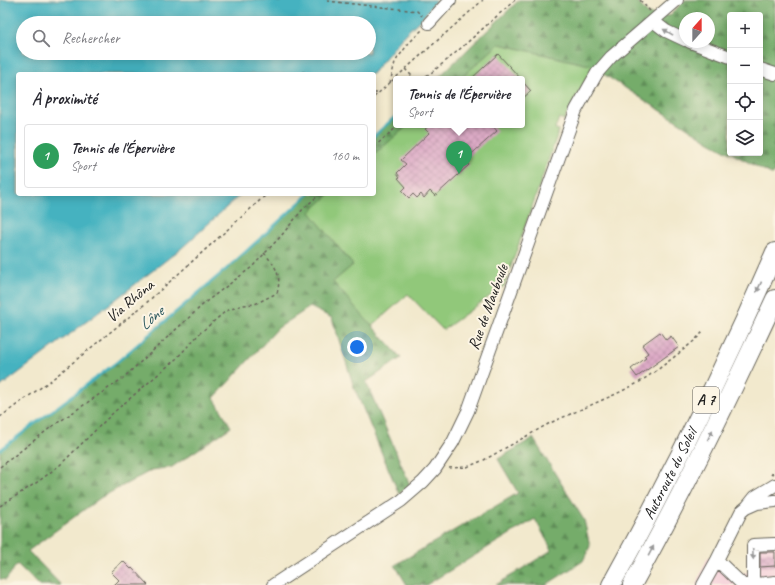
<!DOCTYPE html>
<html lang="fr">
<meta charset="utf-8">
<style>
:root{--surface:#fff;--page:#f2f2f3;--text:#2b2b33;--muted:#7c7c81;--line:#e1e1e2;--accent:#d93025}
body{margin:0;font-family:Caveat,sans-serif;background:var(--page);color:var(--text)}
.controls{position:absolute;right:12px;top:12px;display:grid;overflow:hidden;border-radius:4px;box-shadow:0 2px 10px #0003}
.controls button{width:36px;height:36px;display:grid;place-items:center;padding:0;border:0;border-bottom:1px solid var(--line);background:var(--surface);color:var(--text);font:20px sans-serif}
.compass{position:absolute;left:679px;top:12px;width:36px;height:36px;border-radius:50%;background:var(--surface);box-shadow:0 2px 10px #0003;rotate:21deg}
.you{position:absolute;left:357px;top:347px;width:14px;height:14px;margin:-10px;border:3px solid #fff;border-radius:50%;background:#1a73e8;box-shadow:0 0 0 6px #1a73e833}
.badge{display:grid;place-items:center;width:26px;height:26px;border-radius:50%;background:var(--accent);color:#fff;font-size:13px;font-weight:700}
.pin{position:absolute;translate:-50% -33px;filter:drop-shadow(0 1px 2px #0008)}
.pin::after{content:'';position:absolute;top:21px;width:14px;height:12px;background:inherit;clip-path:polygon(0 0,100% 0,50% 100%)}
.popup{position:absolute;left:393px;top:76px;width:132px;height:52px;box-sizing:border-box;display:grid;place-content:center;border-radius:4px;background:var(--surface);filter:drop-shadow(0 1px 3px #0005);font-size:13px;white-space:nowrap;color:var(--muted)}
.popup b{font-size:15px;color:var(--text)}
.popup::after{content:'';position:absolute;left:50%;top:100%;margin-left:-8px;border:8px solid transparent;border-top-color:var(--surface)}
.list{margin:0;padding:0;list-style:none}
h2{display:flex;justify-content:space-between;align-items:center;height:52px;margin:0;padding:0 16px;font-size:17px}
h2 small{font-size:13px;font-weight:400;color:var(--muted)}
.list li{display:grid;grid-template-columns:26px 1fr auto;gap:12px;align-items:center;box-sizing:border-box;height:64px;margin:0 8px 8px;padding:0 8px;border:1px solid var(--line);border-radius:4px}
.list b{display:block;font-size:15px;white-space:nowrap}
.list p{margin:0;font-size:13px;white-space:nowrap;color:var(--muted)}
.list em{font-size:13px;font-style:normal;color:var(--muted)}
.icon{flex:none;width:22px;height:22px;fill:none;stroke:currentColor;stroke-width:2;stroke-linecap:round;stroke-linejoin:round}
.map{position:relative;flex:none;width:775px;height:585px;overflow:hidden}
.search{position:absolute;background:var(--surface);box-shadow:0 2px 10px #0003;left:16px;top:16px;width:360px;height:44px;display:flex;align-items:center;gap:10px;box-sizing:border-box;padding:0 14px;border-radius:22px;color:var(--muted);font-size:15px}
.panel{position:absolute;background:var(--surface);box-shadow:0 2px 10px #0003;left:16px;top:72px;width:360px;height:124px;border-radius:4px}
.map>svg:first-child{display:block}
.built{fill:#f5cfda}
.forest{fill:url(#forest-firs);stroke:#486443;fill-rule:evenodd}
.garden{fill:#91c87a;stroke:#56724b}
.water{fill:#44b2c0;stroke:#30676e;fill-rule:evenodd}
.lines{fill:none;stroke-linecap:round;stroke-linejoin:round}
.stream{stroke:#44b2c0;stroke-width:2.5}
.building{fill:url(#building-cross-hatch)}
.minor-casing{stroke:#67645a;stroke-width:14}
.highway-casing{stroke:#67645a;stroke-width:20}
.path{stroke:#67645a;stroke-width:1.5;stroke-dasharray:3 3;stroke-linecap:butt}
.minor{stroke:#fff;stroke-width:12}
.highway{stroke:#fff;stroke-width:18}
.oneway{fill:#999}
.labels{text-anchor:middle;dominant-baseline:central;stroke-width:4;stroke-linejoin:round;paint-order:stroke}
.shield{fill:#fcf5e5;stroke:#5f5d58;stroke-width:1}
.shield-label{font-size:15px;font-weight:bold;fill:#1c1c1c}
.street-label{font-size:16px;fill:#1c1c1c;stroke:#fcf5e5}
.water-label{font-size:17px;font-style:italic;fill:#2c585e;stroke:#fcf5e5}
</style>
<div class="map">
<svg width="775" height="585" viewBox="0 0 775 585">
<defs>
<pattern id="forest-firs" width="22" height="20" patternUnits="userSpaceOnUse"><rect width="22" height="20" fill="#74ac6a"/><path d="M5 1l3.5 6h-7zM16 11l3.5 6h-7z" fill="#5e8b56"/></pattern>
<pattern id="building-cross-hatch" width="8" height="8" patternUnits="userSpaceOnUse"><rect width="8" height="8" fill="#ddabc6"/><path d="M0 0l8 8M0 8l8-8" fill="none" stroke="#bd93aa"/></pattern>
</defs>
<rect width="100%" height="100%" fill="#fcf5e5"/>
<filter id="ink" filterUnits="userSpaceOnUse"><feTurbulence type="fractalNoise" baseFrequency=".025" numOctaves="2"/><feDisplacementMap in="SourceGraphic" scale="8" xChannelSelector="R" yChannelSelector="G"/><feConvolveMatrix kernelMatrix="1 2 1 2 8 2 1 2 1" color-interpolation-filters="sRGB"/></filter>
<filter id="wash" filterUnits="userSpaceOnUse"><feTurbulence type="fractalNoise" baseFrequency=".012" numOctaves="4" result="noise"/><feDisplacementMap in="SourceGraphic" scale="16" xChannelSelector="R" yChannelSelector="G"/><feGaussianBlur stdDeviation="0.9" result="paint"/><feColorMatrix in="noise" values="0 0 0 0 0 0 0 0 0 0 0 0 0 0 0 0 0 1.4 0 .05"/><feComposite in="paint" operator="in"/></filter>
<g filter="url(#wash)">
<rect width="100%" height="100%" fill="#f2e9cd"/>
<path class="built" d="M775,540V585H696L708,557L723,562L736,574L751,572L749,542Z"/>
<path class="forest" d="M519,0H636L648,14L669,16L685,0H775V171L773,175L731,153H760V15H730V153L710,142L605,75L593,66L499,44L460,79H437ZM685,18H709V42H685Z
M396,116V125H408L374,155V136Z
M309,194H330L310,212L353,265L333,282L401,358L366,382L410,485L399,494L354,387L332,318L310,307L278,328L214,398L231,427L172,467L152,470L100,498L28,551L61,585H39L17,564L6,580L0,579V450L118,362L230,266Z
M533,438L584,520L590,546L583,561L546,585H496L552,550L535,519L426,585H407L395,565L518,493L498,459Z"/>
<path class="garden" d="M499,44L593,66L564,120L559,118L555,129L559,130L504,286L443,330L408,294L372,326L333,282L353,265L310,212L330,194H374V155L408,125H522V79H460Z"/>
<path class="water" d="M0,0H274L279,2L283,0H436L423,17L405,34L372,74H18V194H241L183,247L119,297L0,387ZM23,23H369V53H23Z"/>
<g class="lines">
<path class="stream" d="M374,136L396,116
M0,450L117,362L230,266L309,194"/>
</g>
<g id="blocks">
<path class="building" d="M498,54L521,79H471Z
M522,81L531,91L522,99Z
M430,125H492L497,131L465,160L469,165L435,196L430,191L424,198L421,194L417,198L413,194L409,198L402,191L406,187L398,178L400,177L397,173L406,164L401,160L429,133L425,129Z
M660,332L666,340L671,336L679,347L637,377L631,369L646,358L644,356L648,353L642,345Z
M760,552H775V566L760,567Z
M123,561L131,569L132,568L148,585H114L119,580L111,572Z"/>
</g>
</g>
<g filter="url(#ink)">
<use href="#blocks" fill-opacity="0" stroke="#67645a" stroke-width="1"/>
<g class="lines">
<g class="minor-casing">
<path id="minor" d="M653,21L666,31L685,40
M429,23L450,0
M690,42L730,57
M760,69L775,74
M748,507L757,503L775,501
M717,560L743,585
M753,584V545L775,544
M273,585L401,501L423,482L435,469L453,442L468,411L576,110L597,73L611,57L677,0
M703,585L717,560L741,512L747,507L755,497L775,485
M747,585L775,582"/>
</g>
<g class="highway-casing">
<g id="highway">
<path id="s1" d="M611,585C671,477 726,365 775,252"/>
<path d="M632,585C684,492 730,396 775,299"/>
</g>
</g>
<path class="path" d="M640,0L650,11
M327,1L417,11L422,16
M405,69L415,79
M302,72L313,74
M421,79L431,73L452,56L515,0
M390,83L395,62L408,44L422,30
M374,93H379
M374,97L483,0
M374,147L399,125
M0,417L50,381L145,304L267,194
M0,467L50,428L122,379L207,301L252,267L281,236L303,209L320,194
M449,468L467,467L484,460L550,423L616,394L638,383L656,371L678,354L694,341L703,332
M771,475L775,470
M0,506L39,481L60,465L114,412L176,359L200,333L226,311L243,305L255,304L277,293C282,276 276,266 264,253"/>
<use href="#minor" class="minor"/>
<use href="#highway" class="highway"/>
</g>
<defs><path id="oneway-solid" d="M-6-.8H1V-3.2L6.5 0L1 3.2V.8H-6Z"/></defs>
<g class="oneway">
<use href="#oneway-solid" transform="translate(668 32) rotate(-149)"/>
<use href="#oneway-solid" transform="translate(759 287) rotate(115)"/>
<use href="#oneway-solid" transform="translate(710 435) rotate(-64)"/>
<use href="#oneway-solid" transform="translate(651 551) rotate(-62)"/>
<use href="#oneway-solid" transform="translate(753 554) rotate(87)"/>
</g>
</g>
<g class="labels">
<rect class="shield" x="693" y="387" width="26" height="26" rx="3"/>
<g class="shield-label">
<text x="706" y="400">A 7</text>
</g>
<g class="street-label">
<text transform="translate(130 301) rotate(-40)">Via Rhôna</text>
<text transform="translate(488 307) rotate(-70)">Rue de Mauboule</text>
<text stroke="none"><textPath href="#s1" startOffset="126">Autoroute du Soleil</textPath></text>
</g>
<g class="water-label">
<text transform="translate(151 318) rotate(-40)">Lône</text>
</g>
</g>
</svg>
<div class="controls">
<button>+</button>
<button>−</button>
<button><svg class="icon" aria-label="locate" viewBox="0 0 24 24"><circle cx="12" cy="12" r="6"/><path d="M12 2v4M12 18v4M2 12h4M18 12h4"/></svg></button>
<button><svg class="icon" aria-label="layers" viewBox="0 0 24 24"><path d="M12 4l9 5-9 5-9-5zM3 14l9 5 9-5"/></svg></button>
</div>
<svg class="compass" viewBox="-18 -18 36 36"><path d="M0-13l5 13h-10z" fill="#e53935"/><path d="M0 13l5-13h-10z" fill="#7c7c81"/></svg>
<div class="you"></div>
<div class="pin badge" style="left:459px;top:174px;background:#2e9e5b">1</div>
<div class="popup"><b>Tennis de l'Épervière</b>Sport</div>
<div class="search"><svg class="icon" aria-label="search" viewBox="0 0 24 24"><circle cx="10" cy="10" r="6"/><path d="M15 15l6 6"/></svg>Rechercher</div>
<section class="panel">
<h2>À proximité<small></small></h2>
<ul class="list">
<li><span class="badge" style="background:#2e9e5b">1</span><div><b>Tennis de l'Épervière</b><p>Sport</p></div><em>160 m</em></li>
</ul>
</section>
</div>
